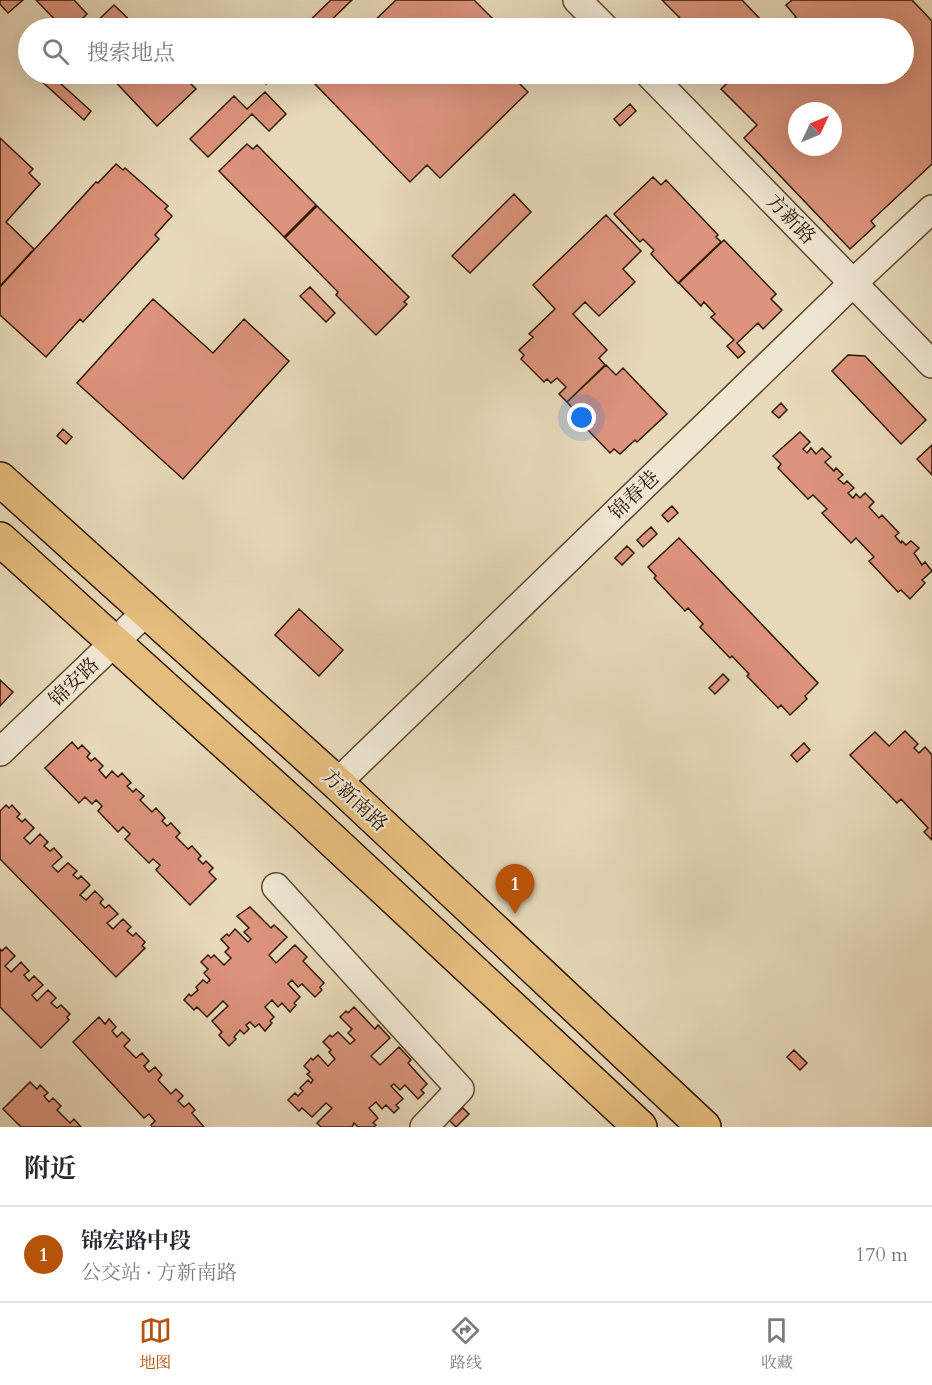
<!DOCTYPE html>
<html lang="zh">
<meta charset="utf-8">
<style>
:root{--surface:#fff;--page:#f2f2f3;--text:#2b2b33;--muted:#7c7c81;--line:#e1e1e2;--accent:#b45309}
body{margin:0;font-family:Cardo,"Noto Serif SC",serif;background:var(--page);color:var(--text)}
.compass{position:absolute;left:788px;top:102px;width:54px;height:54px;border-radius:50%;background:var(--surface);box-shadow:0 6px 24px #0002;rotate:46deg}
.you{position:absolute;left:582px;top:418px;width:21px;height:21px;margin:-15px;border:4px solid #fff;border-radius:50%;background:#1a73e8;box-shadow:0 0 0 9px #1a73e833}
.badge{display:grid;place-items:center;width:39px;height:39px;border-radius:50%;background:var(--accent);color:#fff;font-size:20px;font-weight:700}
.pin{position:absolute;translate:-50% -50px;filter:drop-shadow(0 2px 3px #0008)}
.pin::after{content:'';position:absolute;top:32px;width:21px;height:18px;background:inherit;clip-path:polygon(0 0,100% 0,50% 100%)}
.list{margin:0;padding:0;list-style:none}
h2{display:flex;justify-content:space-between;align-items:center;height:78px;margin:0;padding:0 24px;font-size:26px}
h2 small{font-size:20px;font-weight:400;color:var(--muted)}
.list li{display:grid;grid-template-columns:39px 1fr auto;gap:18px;align-items:center;box-sizing:border-box;height:96px;padding:0 24px;border-top:2px solid var(--line)}
.list b{display:block;font-size:22px;white-space:nowrap}
.list p{margin:0;font-size:20px;white-space:nowrap;color:var(--muted)}
.list em{font-size:20px;font-style:normal;color:var(--muted)}
.icon{flex:none;width:33px;height:33px;fill:none;stroke:currentColor;stroke-width:2;stroke-linecap:round;stroke-linejoin:round}
.map{position:relative;flex:none;width:932px;height:1127px;overflow:hidden}
.search{position:absolute;background:var(--surface);box-shadow:0 6px 24px #0002;left:18px;right:18px;top:18px;height:66px;display:flex;align-items:center;gap:15px;box-sizing:border-box;padding:0 21px;border-radius:33px;color:var(--muted);font-size:22px}
.sheet{height:174px;background:var(--surface)}
nav{display:flex;justify-content:space-around;align-items:center;box-sizing:border-box;height:84px;border-top:2px solid var(--line);background:var(--surface);font-size:16px;color:var(--muted)}
nav a{display:grid;justify-items:center;gap:3px}
nav .on{color:var(--accent)}
.map>svg:first-child{display:block}
.building{fill:#db937b;stroke:#301703;stroke-width:1.5;fill-rule:evenodd}
.lines{fill:none;stroke-linecap:round;stroke-linejoin:round}
.minor-casing{stroke:#5e4730;stroke-width:30}
.major-casing{stroke:#301703;stroke-width:36}
.minor{stroke:#efe6d2;stroke-width:27}
.major{stroke:#e4bc7c;stroke-width:33}
.labels{text-anchor:middle;dominant-baseline:central;stroke-width:4.5;stroke-linejoin:round;paint-order:stroke}
.street-label{font-size:20px;fill:#301703;stroke:#efe6d2}
</style>
<div class="map">
<svg width="932" height="1127" viewBox="0 0 932 1127">
<rect width="100%" height="100%" fill="#e7d8b9"/>
<filter id="stains"><feTurbulence type="fractalNoise" baseFrequency=".00333" numOctaves="4"/><feColorMatrix values="0 0 0 0 .2 0 0 0 0 .09 0 0 0 0 .02 0 0 0 .5 -.17"/></filter>
<radialGradient id="worn" r=".72"><stop offset=".6" stop-color="#630" stop-opacity="0"/><stop offset="1" stop-color="#630" stop-opacity=".3"/></radialGradient>
<path class="building" d="M0,0H23L8,13L0,4Z
M36,0H74L87,14L73,28H63Z
M331,0H352L323,28H302Z
M396,0H474L502,28H367Z
M662,0H742L762,21L754,28H690Z
M792,0H912L932,21V164L871,221L875,226L850,249L744,138L757,125L721,89L737,74H904V28H785L796,17L786,5ZM797,111H833V147H797Z
M114,5L138,28H90Z
M39,74H50L91,111L84,120L36,76Z
M108,74H181L196,89L157,126Z
M256,74H277L266,84Z
M320,74H521L515,79L528,92L440,178L427,165L410,182L312,81Z
M265,92L286,114L269,131L252,114L208,157L190,139L234,96L247,109Z
M630,104L636,111L620,126L614,119Z
M0,138L33,169L29,173L40,184L6,222L34,249L0,286Z
M247,144L253,149L257,145L316,205L284,237L219,171Z
M116,164L123,170L125,168L168,206L165,209L172,216L155,235L159,239L83,322L80,319L46,357L0,315V287L96,182L98,183Z
M653,177L661,185L666,180L718,235L716,237L721,242L678,283L651,254L654,250L643,239L640,242L614,214Z
M514,194L531,212L470,273L452,256Z
M317,206L409,297L404,302L407,304L376,335L336,295L338,292L285,238Z
M606,215L641,251L623,269L635,282L599,316L585,302L573,314L607,350L599,358L605,365L567,402L559,394L566,387L557,378L551,383L547,379L544,382L521,359L524,355L519,350L533,337L529,334L555,309L533,285Z
M724,240L776,294L771,299L782,310L763,329L758,323L737,343L745,352L738,358L727,346L734,340L711,317L715,314L704,302L701,306L679,283Z
M310,287L335,313L326,322L300,296Z
M153,299L213,353L244,319L289,361L183,479L77,383Z
M848,355L865,356L926,420L901,444L832,371Z
M606,365L616,375L623,368L667,414L637,442L635,440L620,454L614,449L610,453L587,429L591,425L588,421L593,415L584,405L576,412L567,402Z
M781,403L787,410L779,418L772,412Z
M63,429L72,437L66,444L57,436Z
M800,432L810,442L803,449L807,453L811,448L816,454L822,448L831,457L825,462L834,471L836,468L843,475L838,479L844,484L847,481L854,488L848,493L853,498L856,494L860,498L865,493L874,502L869,507L879,518L882,515L899,533L895,536L901,543L902,541L906,545L911,541L919,548L914,553L922,565L925,562L932,571L922,580L925,583L910,599L901,590L898,592L869,561L874,557L856,538L851,543L822,513L827,509L813,495L808,499L778,468L781,464L773,456Z
M932,445V475L917,459Z
M672,506L678,513L668,522L662,515Z
M651,527L657,534L643,547L637,540Z
M679,538L818,683L805,696L807,699L790,715L781,705L778,708L747,676L749,674L732,656L730,658L700,627L703,624L688,608L685,611L654,578L656,576L648,567Z
M627,546L634,553L622,565L615,558Z
M299,609L343,650L319,676L275,635Z
M723,674L729,680L715,694L709,688Z
M0,680L13,692L0,706Z
M905,731L918,744L914,748L919,753L925,747L932,755V840L924,832L928,828L901,799L897,803L850,755L875,732L889,746Z
M72,742L78,749L82,745L90,753L87,757L91,761L95,758L103,766L99,770L106,778L112,771L118,777L122,773L131,783L127,786L133,792L136,789L144,796L140,800L152,812L156,808L165,818L162,821L167,826L171,823L180,833L176,837L188,849L192,846L201,856L198,859L203,864L206,861L213,868L209,872L216,879L190,905L156,870L160,865L153,859L149,863L125,839L130,834L123,827L118,832L98,811L102,806L96,800L92,804L85,797L79,803L45,768Z
M804,743L810,750L797,762L791,755Z
M6,805L9,808L12,805L20,814L17,817L22,822L25,819L34,828L24,838L30,844L40,834L48,842L44,846L50,851L54,848L62,857L52,866L58,872L68,863L77,871L73,875L78,879L81,876L90,885L80,895L86,900L95,891L103,899L100,903L105,908L109,905L118,914L107,923L113,929L123,919L131,927L127,931L133,936L136,933L145,942L142,946L145,948L116,977L0,859V811Z
M250,907L271,928L274,925L287,937L269,955L276,963L295,945L307,957L303,961L324,983L320,987L322,990L315,997L302,984L298,987L292,980L288,984L300,997L294,1003L296,1005L290,1012L282,1003L278,1007L272,1000L265,1007L274,1017L270,1021L272,1023L265,1031L259,1024L255,1027L250,1022L246,1025L249,1029L244,1034L240,1030L234,1037L236,1039L229,1046L219,1035L222,1032L212,1021L228,1006L223,1001L207,1017L197,1007L194,1010L184,1000L189,994L191,996L198,990L196,987L203,980L207,983L210,980L204,973L208,969L201,962L208,955L211,958L214,955L224,965L231,958L225,952L229,948L221,939L227,934L229,936L235,929L248,942L251,939L244,932L249,928L237,916Z
M6,947L15,956L5,966L11,972L21,962L29,971L24,975L29,981L34,976L43,985L32,995L37,1001L48,990L56,998L51,1003L57,1008L61,1005L70,1014L67,1017L69,1020L41,1048L0,1007V949L2,951Z
M354,1007L375,1029L378,1025L390,1038L371,1056L380,1065L399,1047L411,1060L408,1063L427,1084L421,1090L424,1093L418,1099L405,1085L400,1090L394,1084L391,1086L403,1099L396,1105L399,1108L394,1113L386,1105L382,1109L376,1102L369,1108L378,1118L373,1123L376,1125L374,1127H358L354,1123L352,1127H321L317,1123L332,1108L326,1103L312,1117L302,1108L299,1111L288,1100L295,1093L298,1096L303,1091L300,1088L308,1080L311,1083L313,1080L307,1074L310,1072L304,1066L311,1058L313,1060L318,1055L328,1066L335,1059L329,1052L331,1050L323,1042L330,1035L332,1037L338,1032L350,1044L355,1040L348,1033L352,1029L340,1017L346,1011L348,1013Z
M99,1017L105,1024L109,1019L116,1027L112,1031L117,1037L122,1032L130,1040L124,1046L136,1058L142,1053L149,1061L144,1066L149,1072L155,1067L162,1075L158,1080L171,1094L176,1089L183,1096L178,1101L184,1107L189,1103L195,1110L192,1113L204,1127H152L151,1125L155,1121L149,1114L144,1118L73,1042Z
M794,1050L807,1063L800,1070L787,1057Z
M30,1082L37,1089L40,1085L48,1093L44,1096L49,1102L53,1098L61,1106L57,1110L70,1123L74,1119L81,1127H21L3,1109Z
M463,1108L469,1114L456,1127L449,1120Z"/>
<g class="lines">
<g class="minor-casing">
<path id="minor" d="M577,0L605,28
M649,74L932,364
M0,752L147,611
M337,783L853,283L932,209
M276,887L460,1089L424,1127"/>
</g>
<g class="major-casing">
<path id="major" d="M0,479L337,783L704,1127
M0,539L303,813L640,1127"/>
</g>
<use href="#minor" class="minor"/>
<use href="#major" class="major"/>
</g>
<g class="labels">
<g class="street-label">
<text transform="translate(791 219) rotate(46)">方新路</text>
<text transform="translate(634 495) rotate(-44)">锦春巷</text>
<text transform="translate(74 682) rotate(-44)">锦安路</text>
<text transform="translate(355 800) rotate(43)">方新南路</text>
</g>
</g>
<rect width="100%" height="100%" filter="url(#stains)"/>
<rect width="100%" height="100%" fill="url(#worn)"/>
</svg>
<svg class="compass" viewBox="-18 -18 36 36"><path d="M0-13l5 13h-10z" fill="#e53935"/><path d="M0 13l5-13h-10z" fill="#7c7c81"/></svg>
<div class="you"></div>
<div class="pin badge" style="left:515px;top:914px">1</div>
<div class="search"><svg class="icon" aria-label="search" viewBox="0 0 24 24"><circle cx="10" cy="10" r="6"/><path d="M15 15l6 6"/></svg>搜索地点</div>
</div>
<section class="sheet">
<h2>附近<small></small></h2>
<ul class="list">
<li><span class="badge">1</span><div><b>锦宏路中段</b><p>公交站 · 方新南路</p></div><em>170 m</em></li>
</ul>
</section>
<nav>
<a class="on"><svg class="icon" aria-label="map" viewBox="0 0 24 24"><path d="M3 6l6-2 6 2 6-2v14l-6 2-6-2-6 2zM9 4v14M15 6v14"/></svg>地图</a>
<a><svg class="icon" aria-label="directions" viewBox="0 0 24 24"><path d="M12 3l9 9-9 9-9-9zM9 14v-3h6M13 9l2 2-2 2"/></svg>路线</a>
<a><svg class="icon" aria-label="saved" viewBox="0 0 24 24"><path d="M7 4h10v16l-5-4-5 4z"/></svg>收藏</a>
</nav>
